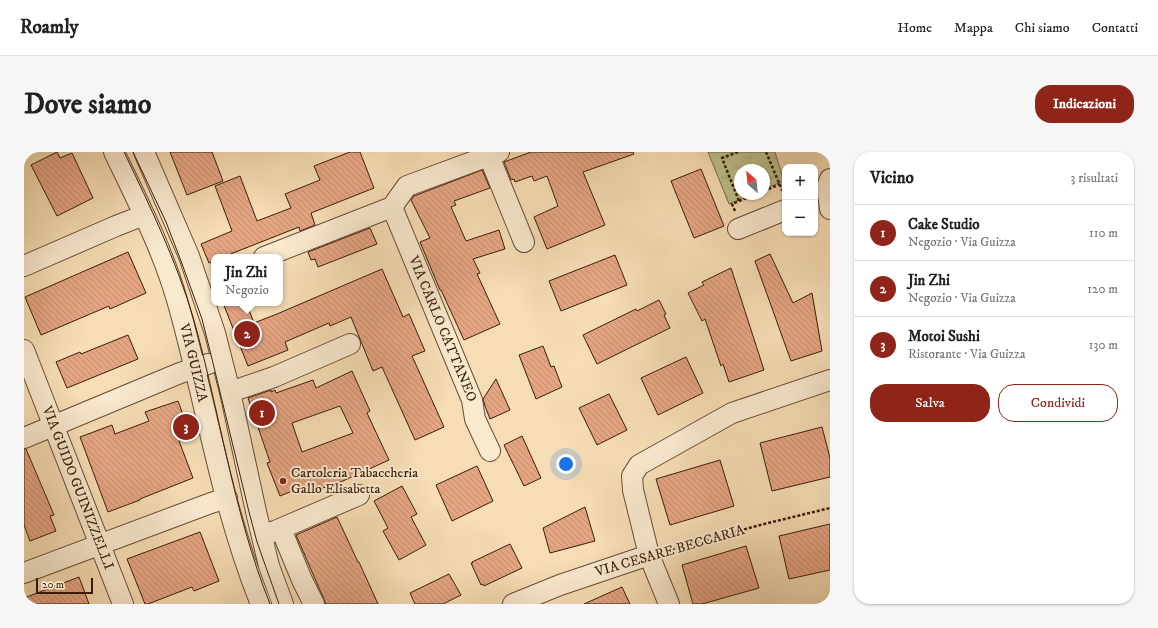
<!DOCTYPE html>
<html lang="it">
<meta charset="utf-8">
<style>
:root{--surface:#fff;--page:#f6f6f6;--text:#222;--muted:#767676;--line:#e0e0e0;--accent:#8f2418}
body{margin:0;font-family:"IM FELL DW Pica",serif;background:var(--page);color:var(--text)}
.controls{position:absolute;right:12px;top:12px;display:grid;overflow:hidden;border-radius:8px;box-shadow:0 1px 3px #0004}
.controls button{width:36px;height:36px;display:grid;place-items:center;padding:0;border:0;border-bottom:1px solid var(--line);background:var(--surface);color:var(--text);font:20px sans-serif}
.compass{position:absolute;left:710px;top:12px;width:36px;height:36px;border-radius:50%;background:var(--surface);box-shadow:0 1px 3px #0004;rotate:333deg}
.scale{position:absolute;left:12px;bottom:10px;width:57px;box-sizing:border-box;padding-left:4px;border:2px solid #3b1c08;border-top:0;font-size:11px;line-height:14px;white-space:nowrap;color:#3b1c08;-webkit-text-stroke:3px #f9e9cf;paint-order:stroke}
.you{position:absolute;left:542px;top:312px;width:14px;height:14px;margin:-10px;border:3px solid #fff;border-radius:50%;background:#1a73e8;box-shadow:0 0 0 6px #1a73e833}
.badge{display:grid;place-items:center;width:26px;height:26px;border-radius:50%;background:var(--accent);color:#fff;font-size:13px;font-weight:700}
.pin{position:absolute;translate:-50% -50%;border:2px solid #fff;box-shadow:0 1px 4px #0006}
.popup{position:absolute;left:187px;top:102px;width:72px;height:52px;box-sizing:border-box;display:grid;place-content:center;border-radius:8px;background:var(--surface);filter:drop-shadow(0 1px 3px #0005);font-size:13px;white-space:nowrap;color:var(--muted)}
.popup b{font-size:15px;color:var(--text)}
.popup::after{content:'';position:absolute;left:50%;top:100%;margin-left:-8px;border:8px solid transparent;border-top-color:var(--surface)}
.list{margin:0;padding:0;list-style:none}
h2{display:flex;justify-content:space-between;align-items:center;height:52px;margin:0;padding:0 16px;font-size:17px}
h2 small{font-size:13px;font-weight:400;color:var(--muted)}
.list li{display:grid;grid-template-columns:26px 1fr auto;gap:12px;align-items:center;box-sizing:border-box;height:56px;padding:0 16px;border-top:1px solid var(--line)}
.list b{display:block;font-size:15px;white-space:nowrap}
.list p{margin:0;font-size:13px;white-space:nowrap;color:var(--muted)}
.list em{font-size:13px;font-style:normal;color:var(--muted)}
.actions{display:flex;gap:8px;padding:12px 16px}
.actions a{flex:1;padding:9px 0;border:1px solid var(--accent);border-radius:16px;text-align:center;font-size:14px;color:var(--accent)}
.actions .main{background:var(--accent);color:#fff}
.map{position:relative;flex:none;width:806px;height:452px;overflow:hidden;border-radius:16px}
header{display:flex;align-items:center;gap:24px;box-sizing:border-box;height:56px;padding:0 20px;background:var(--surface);border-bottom:1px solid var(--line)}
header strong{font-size:19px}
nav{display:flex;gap:22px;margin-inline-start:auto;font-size:14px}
.intro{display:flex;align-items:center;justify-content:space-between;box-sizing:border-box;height:96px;padding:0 24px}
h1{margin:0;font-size:28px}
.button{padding:10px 18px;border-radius:16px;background:var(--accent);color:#fff;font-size:14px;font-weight:700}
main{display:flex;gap:24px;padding:0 24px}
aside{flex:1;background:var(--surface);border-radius:16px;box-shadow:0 1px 3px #0004}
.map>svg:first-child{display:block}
.grass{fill:url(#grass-tufts);stroke:#7c6e4a}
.building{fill:url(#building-back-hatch);stroke:#3b1c08;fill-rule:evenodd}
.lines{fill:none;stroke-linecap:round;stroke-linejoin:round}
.minor-casing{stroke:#6a4c33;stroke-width:22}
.path{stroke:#3b1c08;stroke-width:2.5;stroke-dasharray:3 2;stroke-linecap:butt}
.minor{stroke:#f9e9cf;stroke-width:20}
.tram{stroke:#3b1c08;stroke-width:1}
.poi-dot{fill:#8f2418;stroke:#f9e9cf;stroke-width:1.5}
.labels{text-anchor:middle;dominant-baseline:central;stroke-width:4;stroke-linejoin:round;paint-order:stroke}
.street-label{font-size:14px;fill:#3b1c08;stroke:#f9e9cf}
.poi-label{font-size:14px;fill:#3b1c08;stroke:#f9e9cf;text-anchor:start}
</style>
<header>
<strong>Roamly</strong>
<nav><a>Home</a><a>Mappa</a><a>Chi siamo</a><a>Contatti</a></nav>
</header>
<div class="intro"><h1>Dove siamo</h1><a class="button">Indicazioni</a></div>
<main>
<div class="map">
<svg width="806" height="452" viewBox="0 0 806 452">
<defs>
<pattern id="grass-tufts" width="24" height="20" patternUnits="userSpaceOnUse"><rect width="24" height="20" fill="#bcc18d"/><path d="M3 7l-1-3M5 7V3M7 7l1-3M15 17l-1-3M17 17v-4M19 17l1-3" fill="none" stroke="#a2a578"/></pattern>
<pattern id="building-back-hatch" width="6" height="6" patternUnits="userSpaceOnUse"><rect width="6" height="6" fill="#e5a583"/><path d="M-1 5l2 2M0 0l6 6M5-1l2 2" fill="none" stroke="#c58d70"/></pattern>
</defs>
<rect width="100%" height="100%" fill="#f6ddb5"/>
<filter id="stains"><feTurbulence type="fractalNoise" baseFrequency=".005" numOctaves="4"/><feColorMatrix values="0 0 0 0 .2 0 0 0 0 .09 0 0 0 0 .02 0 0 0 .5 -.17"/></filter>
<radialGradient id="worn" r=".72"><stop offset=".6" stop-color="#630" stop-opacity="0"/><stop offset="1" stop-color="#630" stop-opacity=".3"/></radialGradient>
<path class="grass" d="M684,0H751L760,29L740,37V18H716V42H728L705,52Z"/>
<path class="building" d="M33,0L36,6L48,1L69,46L33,64L7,13Z
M146,0H188L199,29L163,43Z
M326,0H336L350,36L287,61L291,73L276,79L275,75L199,105H190V109L185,111L177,92L208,79L191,34L216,24L233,69L267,56L261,42L296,28L290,14Z
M507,0H609L610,2L559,20L581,73L523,97L510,65L534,54L523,24L510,29L508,24L491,30L490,27L487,28L480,10Z
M677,17L700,74L670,86L647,29Z
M458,18L466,36L430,49L432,53L427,55L442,89L475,78L481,97L449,107L456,121L453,122L476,172L440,188L417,138H416L396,90L406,86L387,48L390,44Z
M346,76L353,92L294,115L291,107L287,108L284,100Z
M104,100L122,141L86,157L85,154L17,183L1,145Z
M746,102L769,151L788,141L798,199L767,209L731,109Z
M591,103L603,133L537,159L525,129Z
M707,116L740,218L705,230L699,212L697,214L681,167L678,169L664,141L680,133L678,130Z
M358,117L379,165L385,162L401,199L388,204L420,275L391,288L358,215L349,219L327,165L306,174L305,171L261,190L264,198L224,214L199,151H219L221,159L225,158L230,171L253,162Z
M635,148L642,162L640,163L646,176L573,212L559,183L612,157L613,159Z
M104,183L114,207L43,236L32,210L56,200L57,202Z
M519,194L527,215L530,214L538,235L512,247L495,203Z
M662,205L679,241L634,263L617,226Z
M328,219L346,259L343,261L365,308L310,333V332L293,338L290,330L256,344L243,311L246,310L224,246L247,238V240L251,238L252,241L289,228L292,236ZM316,254L329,281L278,300L268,271Z
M472,227L486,258L466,267L461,254L459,247Z
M585,242L603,278L573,293L555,256Z
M154,249L165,279L158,282L160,287L155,289L169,326L116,347V348L84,360L56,285L88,273L91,282L125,269L121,260Z
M798,275L806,306V325L748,339L736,291Z
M498,284L517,326L500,334L480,293Z
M0,297H2L30,363L26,364L32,379L6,389L0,373Z
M696,308L710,354L646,373L632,327Z
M453,314L469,349L428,369L412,333Z
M378,334L393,362L387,365L402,393L375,408L359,379L364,376L350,349Z
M561,355L571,389L526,401L519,376Z
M313,365L334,410H335L354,452H302L272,383Z
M806,372V418L765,427L755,384Z
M176,380L195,429L170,439L168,435L124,452H121L103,407Z
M486,392L498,416L460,434L459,432L457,433L447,411H449L448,410Z
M722,394L735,436L678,452H669L658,413Z
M425,422L437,443L419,452H391L386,441Z
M55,425L65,452H0V446Z
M598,435L606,452H560Z"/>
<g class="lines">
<g class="minor-casing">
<g id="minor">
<path id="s1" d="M90,0C113,48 138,96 153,148C182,249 197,354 237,452"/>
<path d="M120,0L165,104L191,181L206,240L233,364L245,414L259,452"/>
<path d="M465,4L500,90"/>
<path d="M806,27L803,35L806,57"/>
<path id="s2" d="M368,55L448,248L451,267L466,299"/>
<path d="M714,77L761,58"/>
<path d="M240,105L368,55L383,34L475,0"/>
<path d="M0,114L92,74L120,63"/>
<path id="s3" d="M0,198L99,452"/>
<path d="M206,240L250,225L326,192"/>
<path d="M0,286L156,221L184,212"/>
<path d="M257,377L278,428L290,452"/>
<path d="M239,383L251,379L335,343"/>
<path d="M0,421L187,351L203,346"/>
<path d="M489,452L536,433L625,403"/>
<path d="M645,452L625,403L609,338L608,324L615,313L708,261L806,228"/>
</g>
</g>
<path class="path" d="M714,0L698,6L715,49
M742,0L758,38L761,37
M740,39L756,32
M711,59L708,52L732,42
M643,399L736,373L806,356"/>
<use href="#minor" class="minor"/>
<path class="tram" d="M100,0C126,54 152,108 169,165C196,260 209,360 246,452
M109,0L142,70L157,109L178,167L189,211L225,360L233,390L255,452"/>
</g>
<circle class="poi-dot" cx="259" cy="329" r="4"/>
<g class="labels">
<g class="street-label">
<text stroke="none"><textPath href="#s2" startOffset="132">VIA CARLO CATTANEO</textPath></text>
<text stroke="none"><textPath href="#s1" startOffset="226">VIA GUIZZA</textPath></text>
<text stroke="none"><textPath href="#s3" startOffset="148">VIA GUIDO GUINIZZELLI</textPath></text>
<text transform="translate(646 399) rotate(-16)">VIA CESARE BECCARIA</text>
</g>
<g class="poi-label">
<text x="267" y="321">Cartoleria Tabaccheria<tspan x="267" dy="16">Gallo Elisabetta</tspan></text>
</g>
</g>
<rect width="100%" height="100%" filter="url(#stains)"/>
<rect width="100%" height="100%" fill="url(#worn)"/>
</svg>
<div class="controls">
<button>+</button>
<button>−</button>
</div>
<svg class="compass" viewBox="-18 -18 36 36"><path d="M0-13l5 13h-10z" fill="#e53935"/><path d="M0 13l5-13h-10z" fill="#767676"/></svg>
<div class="scale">20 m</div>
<div class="you"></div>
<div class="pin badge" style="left:238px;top:261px">1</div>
<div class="pin badge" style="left:223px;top:182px">2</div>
<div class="popup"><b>Jin Zhi</b>Negozio</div>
<div class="pin badge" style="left:162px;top:275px">3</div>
</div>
<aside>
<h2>Vicino<small>3 risultati</small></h2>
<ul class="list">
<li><span class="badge">1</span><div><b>Cake Studio</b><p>Negozio · Via Guizza</p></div><em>110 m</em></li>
<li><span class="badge">2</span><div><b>Jin Zhi</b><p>Negozio · Via Guizza</p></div><em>120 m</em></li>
<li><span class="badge">3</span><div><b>Motoi Sushi</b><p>Ristorante · Via Guizza</p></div><em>130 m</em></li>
</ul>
<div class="actions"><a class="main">Salva</a><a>Condividi</a></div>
</aside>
</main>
